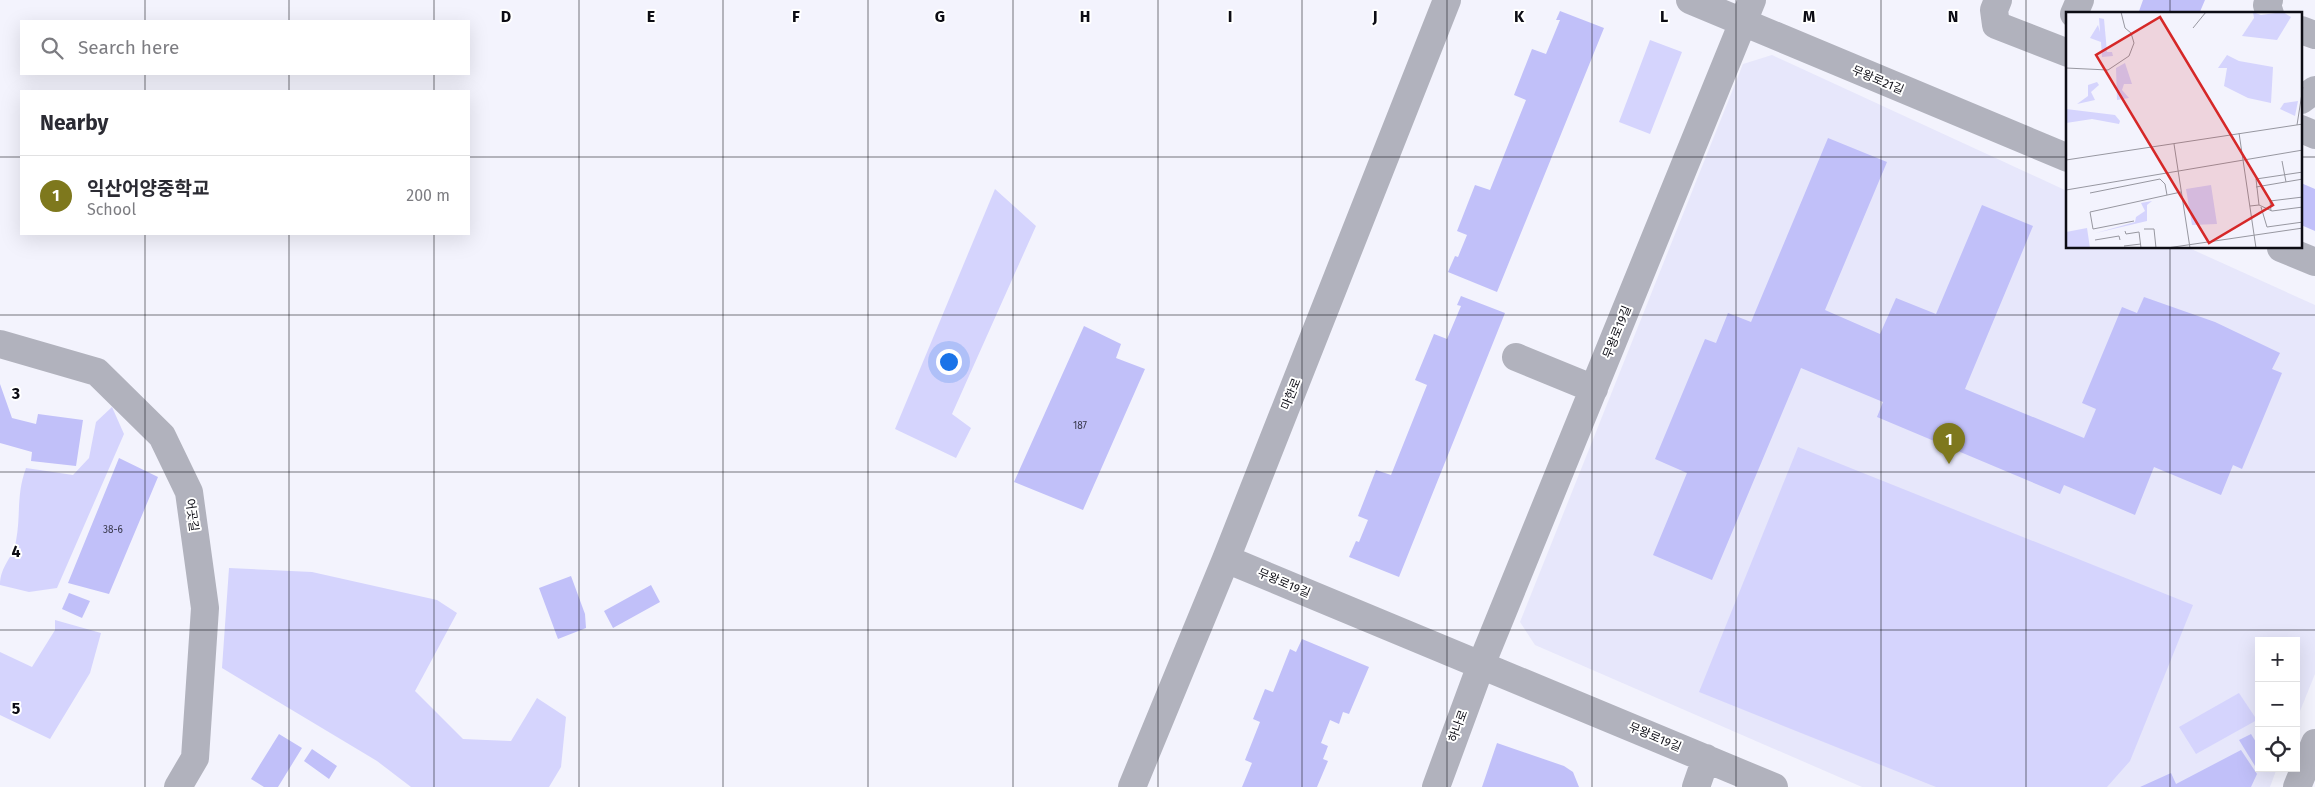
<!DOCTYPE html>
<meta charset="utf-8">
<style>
:root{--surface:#fff;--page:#f7f7f7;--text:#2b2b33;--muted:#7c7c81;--line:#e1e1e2;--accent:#7e781d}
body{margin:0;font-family:"Fira Sans","Noto Sans KR",sans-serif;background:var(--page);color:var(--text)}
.controls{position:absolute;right:15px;bottom:15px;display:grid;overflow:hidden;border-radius:0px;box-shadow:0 5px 20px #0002}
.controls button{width:45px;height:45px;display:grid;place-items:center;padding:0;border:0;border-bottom:1px solid var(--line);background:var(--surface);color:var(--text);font:25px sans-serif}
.you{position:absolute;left:948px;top:361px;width:18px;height:18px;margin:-12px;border:4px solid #fff;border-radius:50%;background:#1a73e8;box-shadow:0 0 0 8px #1a73e833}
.badge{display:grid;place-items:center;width:32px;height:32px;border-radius:50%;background:var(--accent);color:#fff;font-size:16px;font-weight:700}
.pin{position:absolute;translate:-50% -41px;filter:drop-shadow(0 1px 2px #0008)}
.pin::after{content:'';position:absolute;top:26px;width:18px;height:15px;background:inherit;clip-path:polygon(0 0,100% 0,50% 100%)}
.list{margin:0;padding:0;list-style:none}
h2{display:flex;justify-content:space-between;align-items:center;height:65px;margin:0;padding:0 20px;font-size:21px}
h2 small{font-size:16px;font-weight:400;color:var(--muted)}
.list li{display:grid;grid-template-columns:32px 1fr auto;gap:15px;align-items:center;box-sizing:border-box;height:80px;padding:0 20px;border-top:1px solid var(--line)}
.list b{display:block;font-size:19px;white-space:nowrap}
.list p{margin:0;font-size:16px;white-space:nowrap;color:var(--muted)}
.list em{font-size:16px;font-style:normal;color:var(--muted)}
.icon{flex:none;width:28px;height:28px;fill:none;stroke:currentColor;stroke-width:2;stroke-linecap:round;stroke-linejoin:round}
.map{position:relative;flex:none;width:2315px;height:787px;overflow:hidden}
.search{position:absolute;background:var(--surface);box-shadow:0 5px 20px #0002;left:20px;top:20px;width:450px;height:55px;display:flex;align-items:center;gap:12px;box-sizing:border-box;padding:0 18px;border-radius:0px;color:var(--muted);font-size:19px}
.panel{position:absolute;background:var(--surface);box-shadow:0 5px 20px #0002;left:20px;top:90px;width:450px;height:145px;border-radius:0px}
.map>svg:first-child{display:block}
.built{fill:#e7e7fb}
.green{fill:#d5d4fd}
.building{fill:#c1c0f9}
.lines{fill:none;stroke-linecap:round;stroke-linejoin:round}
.minor{stroke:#b1b2bd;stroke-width:28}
.grid{fill:none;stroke:#0c0c14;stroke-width:1;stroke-opacity:0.55}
.labels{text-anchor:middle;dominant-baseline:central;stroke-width:4;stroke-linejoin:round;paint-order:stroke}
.number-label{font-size:10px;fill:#39394d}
.street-label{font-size:12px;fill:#0c0c14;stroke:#fff}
.inset-road{fill:none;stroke:#9797a0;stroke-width:1}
.view{fill:#d62828;fill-opacity:0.15;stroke:#d62828;stroke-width:2.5}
.inset-edge{fill:none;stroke:#0c0c14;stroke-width:2.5}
.grid-label{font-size:16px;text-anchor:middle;font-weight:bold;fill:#0c0c14;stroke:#fff;stroke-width:4;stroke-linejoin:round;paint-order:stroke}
</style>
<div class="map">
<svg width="2315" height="787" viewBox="0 0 2315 787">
<rect width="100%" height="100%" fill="#f3f3fd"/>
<path class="built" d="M1772,55L2067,191L2068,248H2189L2315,305V674L2296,721V641H2259V768H2277L2270,787H1862L1535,645L1520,622L1743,64Z"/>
<path class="green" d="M1650,40L1682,52L1650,134L1619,122Z
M995,189L1036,226L952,414L971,428L956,458L895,429Z
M112,407L124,434L57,588L29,592L0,585C0,566 13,558 16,541C21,515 16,495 26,468L73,475L89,458L96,422Z
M1798,447L2193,605L2130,761L2107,787H1936L1699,692Z
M229,568L312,572L437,600L457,613L415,691L463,739L511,741L537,698L566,717L561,767L549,787H411L377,761L222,668Z
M55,620L101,633L90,673L50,739L0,715V652L32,667L55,630Z
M2239,693L2257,720L2196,754L2179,727Z"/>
<path class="building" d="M2143,0H2205L2199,14H2138Z
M1560,11L1604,28L1497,292L1448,272L1455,256L1458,257L1467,235L1457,231L1475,185L1490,190L1526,100L1514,95L1532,49L1546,54L1560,20H1556Z
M1828,138L1887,162L1825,310L1880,334L1896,298L1936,314L1982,205L2033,226L1965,389L2084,438L2096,409L2082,403L2122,307L2137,313L2144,297L2215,322L2280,353L2272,369L2282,373L2242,469L2233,465L2221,495L2154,467L2135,515L2064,485L2060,494L1877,417L1883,402L1801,368L1712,580L1653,555L1687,473L1655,459L1705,339L1716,343L1728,313L1751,322Z
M2301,183L2315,189V231L2301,225Z
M1461,296L1505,313L1399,577L1349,557L1356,541L1359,542L1368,520L1358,516L1376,470L1391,475L1427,385L1415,380L1434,334L1447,339L1461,306L1457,305Z
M1084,326L1121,344L1116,358L1145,369L1083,510L1014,482Z
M0,384L12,418L36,424L38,414L83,420L76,466L31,461L32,452L0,443Z
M119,458L158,477L109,594L68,583Z
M571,576L585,614L586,628L558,639L539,588Z
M651,585L660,602L613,628L604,611Z
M69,593L90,601L82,618L62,609Z
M1302,639L1369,667L1349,714L1343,712L1339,724L1330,720L1321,743L1328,746L1323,759L1328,761L1317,787H1242L1252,763L1245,760L1260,722L1253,719L1265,689L1273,692L1290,649L1296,652Z
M279,734L302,748L278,787H264L251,779Z
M2251,734L2259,747V763L2255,766L2239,740Z
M1497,743L1564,766L1573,772L1579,787H1482Z
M312,749L337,766L329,779L304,761Z
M2241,750L2257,774L2251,787H2140L2171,773L2176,784Z"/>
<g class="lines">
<path class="minor" d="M1690,0L2068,158
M1998,0L1994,10L1996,25L2068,53
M2269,0L2267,5L2270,14
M2074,14L2080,0
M2301,30L2315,35
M2301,100L2315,90
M2301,129L2315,135
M2281,248L2315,262
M0,344L97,372L162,436L189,492L205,608L195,758L178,787
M1516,357L1594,389
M1226,559L1774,787
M1132,787L1226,559L1447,0
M1436,787L1481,665L1752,0
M1696,787L1706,758
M2297,787L2315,743"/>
</g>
<path class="grid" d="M145,0V21M289,0V21M434,0V21M579,0V787M723,0V787M868,0V787M1013,0V787M1158,0V787M1302,0V787M1447,0V787M1592,0V787M1736,0V787M1881,0V787M2026,0V787M2170,0V14M145,74V91M289,74V91M434,74V91M0,157H21M469,157H2068M2301,157H2315M145,234V787M289,234V787M434,234V787M2170,248V787M0,315H2315M0,472H2315M0,630H2315"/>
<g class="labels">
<g class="number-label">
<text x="1080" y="426">187</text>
<text x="113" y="530">38-6</text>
</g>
<g class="street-label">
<text transform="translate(1878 80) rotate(23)">무왕로21길</text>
<text transform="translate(1617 332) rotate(-68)">무왕로19길</text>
<text transform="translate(1291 394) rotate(-68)">마한로</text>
<text transform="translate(192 515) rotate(82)">어곳길</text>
<text transform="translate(1284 583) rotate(23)">무왕로19길</text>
<text transform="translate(1458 726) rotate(-70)">하나로</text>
<text transform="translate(1655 737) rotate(23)">무왕로19길</text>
</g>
</g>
<g transform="translate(2066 12)">
<rect width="236" height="236" fill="#f3f3fd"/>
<path d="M187,0L195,3L217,0L225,5L211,28L176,24L188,6ZM33,6L38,7L41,40H46L47,44L36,45L35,30L24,26L32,13L34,20ZM161,43L173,49L207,55L205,91L182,86L158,74L161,56H152ZM59,51L66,72H58L56,78L63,86L51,88L50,56ZM31,70L33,73L25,80L29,88L11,92L22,84V73ZM232,89L229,104L214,97L218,91ZM0,97L49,103L54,109L53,112L26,107L0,111ZM145,173L151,212L126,213L120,177ZM86,189L81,193V209L30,221L69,210L70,205L79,199L75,191ZM21,216L24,236H0V220Z" fill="#d5d4fd"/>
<path class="inset-road" d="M127,16L140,0M0,56L42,58L63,44L68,31L65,21L59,16L55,0M231,113L237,75M173,121L190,236M108,132L124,236M0,148L237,112M216,149L220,170M190,175L237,167M0,178L237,138M24,181L94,167L99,172L101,183M193,193L190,167L237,160M184,194L193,193L206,199L237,195M195,195L201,215L237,210M205,199L204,189L237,185M68,209L27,217L24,200L115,180M78,217H88L90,236M59,219L60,222L73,220L75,236M29,228L53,224L54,228M58,234L75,232M101,236L237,216"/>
<path class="view" d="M94,5L207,193L143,231L30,43Z"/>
<rect width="236" height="236" class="inset-edge"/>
</g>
<g class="grid-label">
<text x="506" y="22">D</text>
<text x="651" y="22">E</text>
<text x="796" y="22">F</text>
<text x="940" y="22">G</text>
<text x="1085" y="22">H</text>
<text x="1230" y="22">I</text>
<text x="1375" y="22">J</text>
<text x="1519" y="22">K</text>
<text x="1664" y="22">L</text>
<text x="1809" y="22">M</text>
<text x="1953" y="22">N</text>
<text x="16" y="399">3</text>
<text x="16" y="557">4</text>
<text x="16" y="714">5</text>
</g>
</svg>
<div class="controls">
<button>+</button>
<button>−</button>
<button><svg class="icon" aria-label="locate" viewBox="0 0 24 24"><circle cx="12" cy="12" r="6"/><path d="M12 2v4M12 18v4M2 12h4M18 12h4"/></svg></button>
</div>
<div class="you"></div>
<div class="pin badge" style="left:1949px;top:464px">1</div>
<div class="search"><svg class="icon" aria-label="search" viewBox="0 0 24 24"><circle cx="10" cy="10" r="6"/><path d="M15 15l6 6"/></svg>Search here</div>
<section class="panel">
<h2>Nearby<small></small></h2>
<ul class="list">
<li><span class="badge">1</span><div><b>익산어양중학교</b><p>School</p></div><em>200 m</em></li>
</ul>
</section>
</div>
